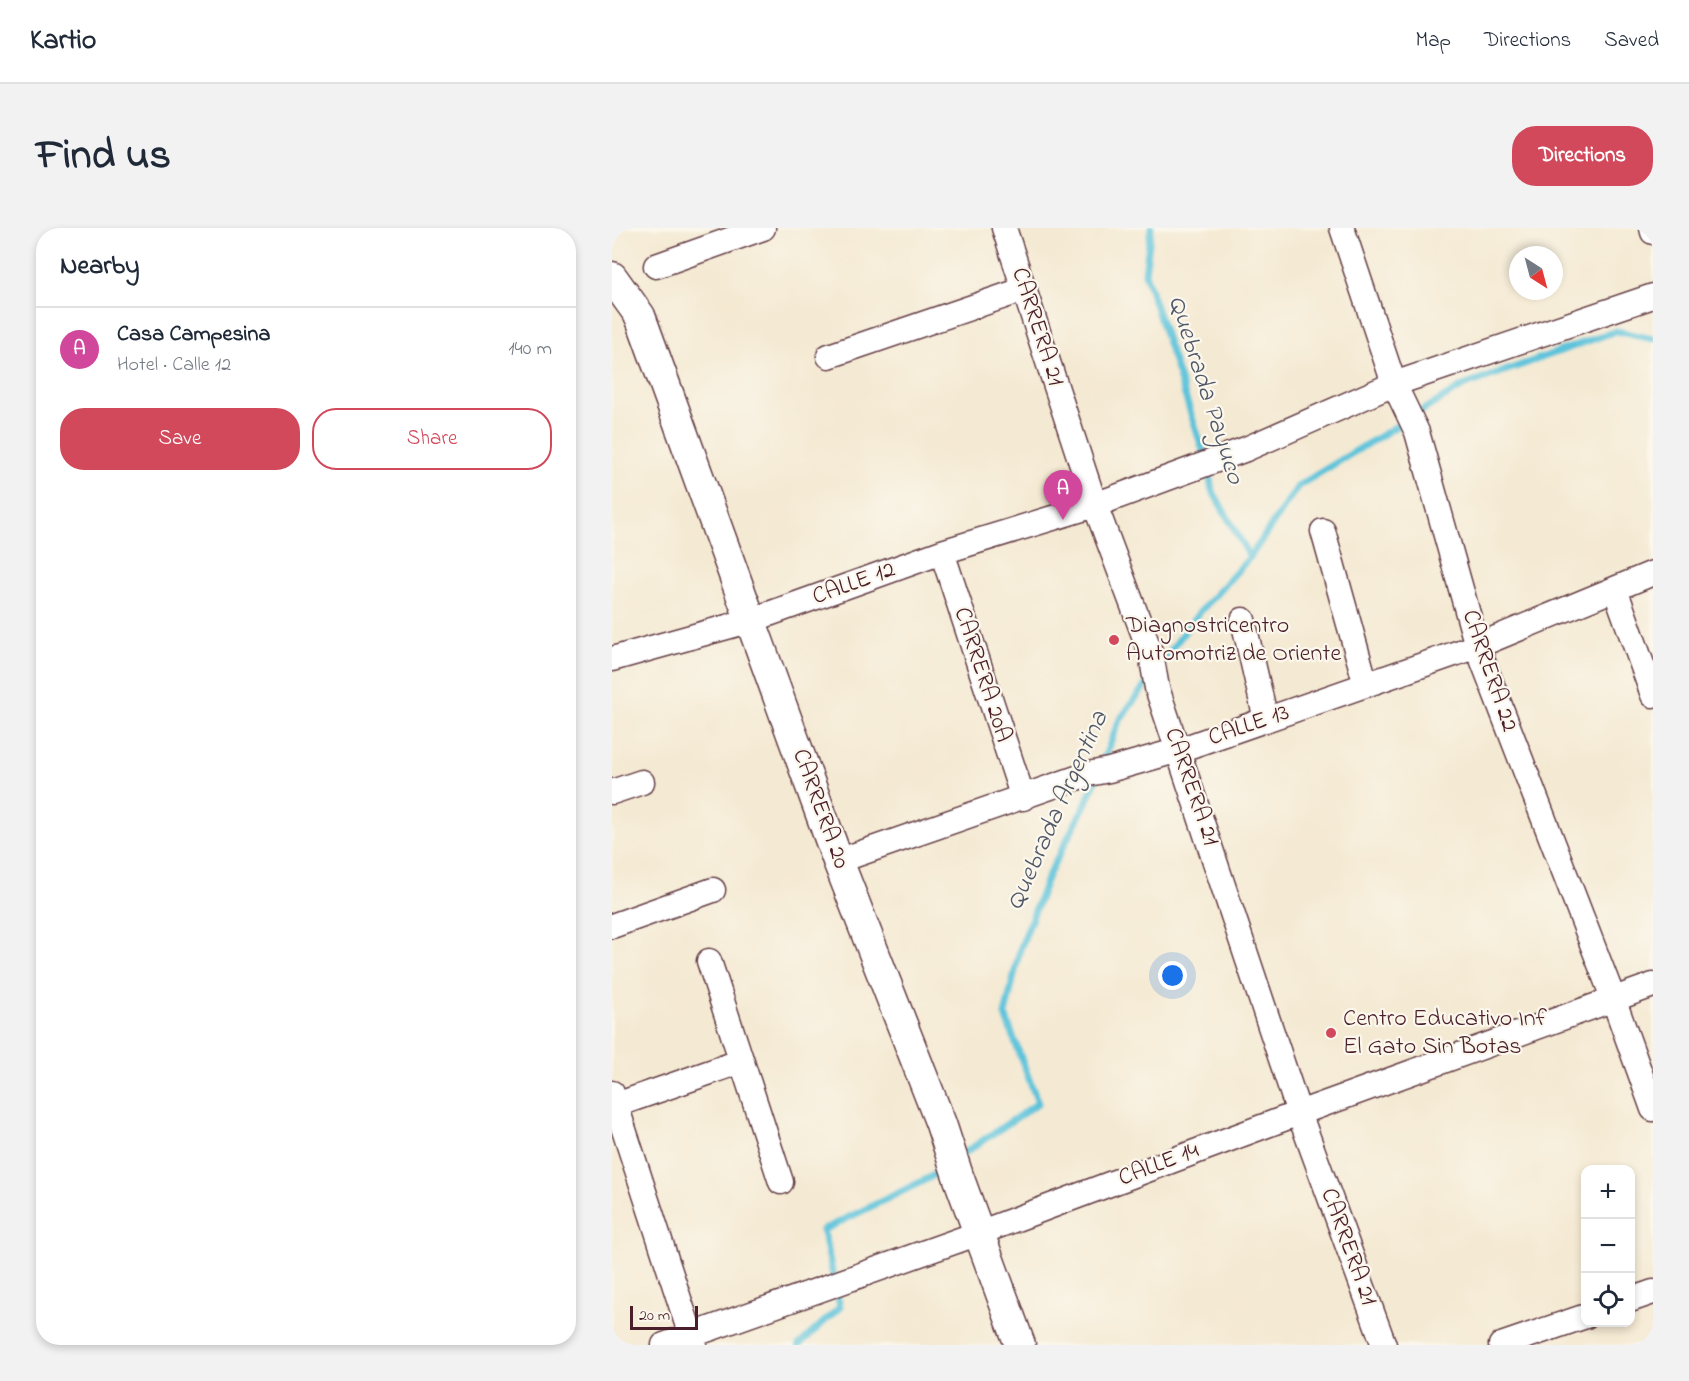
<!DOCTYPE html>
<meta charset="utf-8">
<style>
:root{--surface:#fff;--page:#f2f2f3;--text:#1f2937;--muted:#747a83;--line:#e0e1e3;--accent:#d1495b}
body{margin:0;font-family:"Indie Flower",sans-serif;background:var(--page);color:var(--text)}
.controls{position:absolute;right:18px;bottom:18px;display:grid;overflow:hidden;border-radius:12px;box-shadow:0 3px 9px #0003}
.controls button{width:54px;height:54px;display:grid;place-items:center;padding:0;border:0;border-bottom:2px solid var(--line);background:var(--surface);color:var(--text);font:30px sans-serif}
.compass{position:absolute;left:897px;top:18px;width:54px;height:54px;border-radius:50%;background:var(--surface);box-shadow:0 3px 9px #0003;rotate:144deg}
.scale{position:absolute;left:18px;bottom:15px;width:68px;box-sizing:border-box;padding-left:6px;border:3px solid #4a1f2b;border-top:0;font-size:16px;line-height:21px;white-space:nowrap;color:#4a1f2b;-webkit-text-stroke:4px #fbf7ec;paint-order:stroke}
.you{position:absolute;left:561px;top:748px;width:21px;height:21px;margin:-15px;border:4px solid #fff;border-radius:50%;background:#1a73e8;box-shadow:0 0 0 9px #1a73e833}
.badge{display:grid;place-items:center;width:39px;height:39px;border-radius:50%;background:var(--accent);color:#fff;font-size:20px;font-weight:700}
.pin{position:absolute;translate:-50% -50px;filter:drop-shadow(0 2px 3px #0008)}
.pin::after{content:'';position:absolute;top:32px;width:21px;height:18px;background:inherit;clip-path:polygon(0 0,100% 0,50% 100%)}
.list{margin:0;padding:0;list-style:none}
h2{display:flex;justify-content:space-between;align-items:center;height:78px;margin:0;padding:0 24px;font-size:26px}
h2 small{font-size:20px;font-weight:400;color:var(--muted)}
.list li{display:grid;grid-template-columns:39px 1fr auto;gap:18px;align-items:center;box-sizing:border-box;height:84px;padding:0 24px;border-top:2px solid var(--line)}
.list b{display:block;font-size:22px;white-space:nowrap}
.list p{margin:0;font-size:20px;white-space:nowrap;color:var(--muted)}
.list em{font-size:20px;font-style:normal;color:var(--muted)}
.actions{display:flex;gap:12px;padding:18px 24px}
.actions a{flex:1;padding:14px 0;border:2px solid var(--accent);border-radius:24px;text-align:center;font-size:21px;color:var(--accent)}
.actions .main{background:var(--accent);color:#fff}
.icon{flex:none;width:33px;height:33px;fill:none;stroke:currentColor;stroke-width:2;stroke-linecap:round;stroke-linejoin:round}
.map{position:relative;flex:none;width:1041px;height:1117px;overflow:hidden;border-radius:24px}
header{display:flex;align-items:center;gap:36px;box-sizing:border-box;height:84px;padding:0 30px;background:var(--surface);border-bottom:2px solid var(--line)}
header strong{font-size:28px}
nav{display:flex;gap:33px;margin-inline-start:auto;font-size:21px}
.intro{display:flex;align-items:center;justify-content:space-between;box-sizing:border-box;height:144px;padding:0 36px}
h1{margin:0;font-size:42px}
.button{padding:15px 27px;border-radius:24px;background:var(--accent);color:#fff;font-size:21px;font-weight:700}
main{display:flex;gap:36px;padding:0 36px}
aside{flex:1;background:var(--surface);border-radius:24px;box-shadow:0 3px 9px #0003}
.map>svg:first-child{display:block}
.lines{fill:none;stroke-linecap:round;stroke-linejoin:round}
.stream{stroke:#5cc3da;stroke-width:7}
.minor-casing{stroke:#643d44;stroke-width:27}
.major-casing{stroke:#643d44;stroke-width:33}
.minor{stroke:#fff;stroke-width:24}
.major{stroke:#fff;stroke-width:30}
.poi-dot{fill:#d1495b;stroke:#fbf7ec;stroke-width:2}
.labels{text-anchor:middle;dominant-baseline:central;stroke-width:4.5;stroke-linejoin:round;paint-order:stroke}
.street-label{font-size:24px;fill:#4a1f2b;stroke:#fbf7ec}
.poi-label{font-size:24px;fill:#4a1f2b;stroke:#fbf7ec;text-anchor:start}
.water-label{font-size:26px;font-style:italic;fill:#505868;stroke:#fbf7ec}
</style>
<header>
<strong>Kartio</strong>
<nav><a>Map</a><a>Directions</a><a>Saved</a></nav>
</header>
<div class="intro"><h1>Find us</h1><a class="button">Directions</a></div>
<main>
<aside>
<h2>Nearby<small></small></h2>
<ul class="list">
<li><span class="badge" style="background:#d1479c">A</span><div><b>Casa Campesina</b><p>Hotel · Calle 12</p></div><em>140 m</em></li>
</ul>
<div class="actions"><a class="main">Save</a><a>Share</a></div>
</aside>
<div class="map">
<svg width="1041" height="1117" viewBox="0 0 1041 1117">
<rect width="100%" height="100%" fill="#fbf7ec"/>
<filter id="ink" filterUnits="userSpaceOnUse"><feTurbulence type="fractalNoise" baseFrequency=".0167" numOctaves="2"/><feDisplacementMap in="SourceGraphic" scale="12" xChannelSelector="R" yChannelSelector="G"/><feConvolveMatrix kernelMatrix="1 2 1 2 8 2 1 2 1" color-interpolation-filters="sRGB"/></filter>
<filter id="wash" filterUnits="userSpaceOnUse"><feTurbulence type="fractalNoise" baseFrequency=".008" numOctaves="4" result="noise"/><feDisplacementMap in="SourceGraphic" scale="24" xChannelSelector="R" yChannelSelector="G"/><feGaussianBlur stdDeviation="1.35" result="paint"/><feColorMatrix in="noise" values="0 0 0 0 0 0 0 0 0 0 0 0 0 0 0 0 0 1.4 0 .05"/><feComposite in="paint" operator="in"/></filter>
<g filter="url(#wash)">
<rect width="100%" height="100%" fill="#f4e9d2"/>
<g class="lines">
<path class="stream" d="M539,0L533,45L595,235L600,262L638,329
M547,438L586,386L638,329L686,258L851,158L1004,103L1041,111
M489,538L507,493L537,452
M348,928L426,875L393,787L408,721L436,648L473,577L485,549
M187,1117L228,1079L211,1002L317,950L334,938"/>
</g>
</g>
<g filter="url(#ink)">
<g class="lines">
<g class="minor-casing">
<path id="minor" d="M392,0L483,277L539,426L545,460L687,885L772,1117
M730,0L782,156L805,204L865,418L1001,770L1041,881
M1040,0L1041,4
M44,38L151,0
M217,128L413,61
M711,303L754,457
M330,324L411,570
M1003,361L1041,467
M631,392L654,492
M0,431L140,392L330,324L483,277L634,221L782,156L1041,68
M0,564L30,554
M226,633L476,546L497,542L567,522L865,418L1041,345
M0,698L101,662
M97,733L169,954
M0,865L82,1117
M4,877L130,833
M1018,1072L1041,1064
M52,1117L367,1005L687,885L1041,757
M889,1117L974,1088"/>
</g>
<g class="major-casing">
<path id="major" d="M0,49L28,88L226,633L329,896L346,948L408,1117"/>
</g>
<use href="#minor" class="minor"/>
<use href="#major" class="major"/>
</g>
</g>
<g class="poi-dot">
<circle cx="502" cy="412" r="6"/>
<circle cx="719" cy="805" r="6"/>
</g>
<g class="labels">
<g class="street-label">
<text transform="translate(425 99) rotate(72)">CARRERA 21</text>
<text transform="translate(242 356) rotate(-20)">CALLE 12</text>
<text transform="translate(877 443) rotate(71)">CARRERA 22</text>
<text transform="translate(370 447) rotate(72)">CARRERA 20A</text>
<text transform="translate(637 498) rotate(-19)">CALLE 13</text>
<text transform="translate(579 559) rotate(71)">CARRERA 21</text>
<text transform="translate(208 581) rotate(70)">CARRERA 20</text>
<text transform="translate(547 937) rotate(-21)">CALLE 14</text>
<text transform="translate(736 1019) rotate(70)">CARRERA 21</text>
</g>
<g class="poi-label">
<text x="514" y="398">Diagnostricentro<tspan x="514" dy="28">Automotriz de Oriente</tspan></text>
<text x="731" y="791">Centro Educativo Inf<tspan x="731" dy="28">El Gato Sin Botas</tspan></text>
</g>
<g class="water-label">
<text transform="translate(593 162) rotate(72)">Quebrada Payuco</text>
<text transform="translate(446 583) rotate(-66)">Quebrada Argentina</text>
</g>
</g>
</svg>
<div class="controls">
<button>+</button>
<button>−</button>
<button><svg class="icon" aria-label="locate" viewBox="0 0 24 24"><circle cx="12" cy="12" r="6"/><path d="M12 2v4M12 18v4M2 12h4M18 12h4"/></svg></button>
</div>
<svg class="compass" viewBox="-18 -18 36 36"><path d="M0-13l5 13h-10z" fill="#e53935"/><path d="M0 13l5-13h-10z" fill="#747a83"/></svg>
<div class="scale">20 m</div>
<div class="you"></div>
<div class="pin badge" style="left:451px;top:292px;background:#d1479c">A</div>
</div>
</main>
